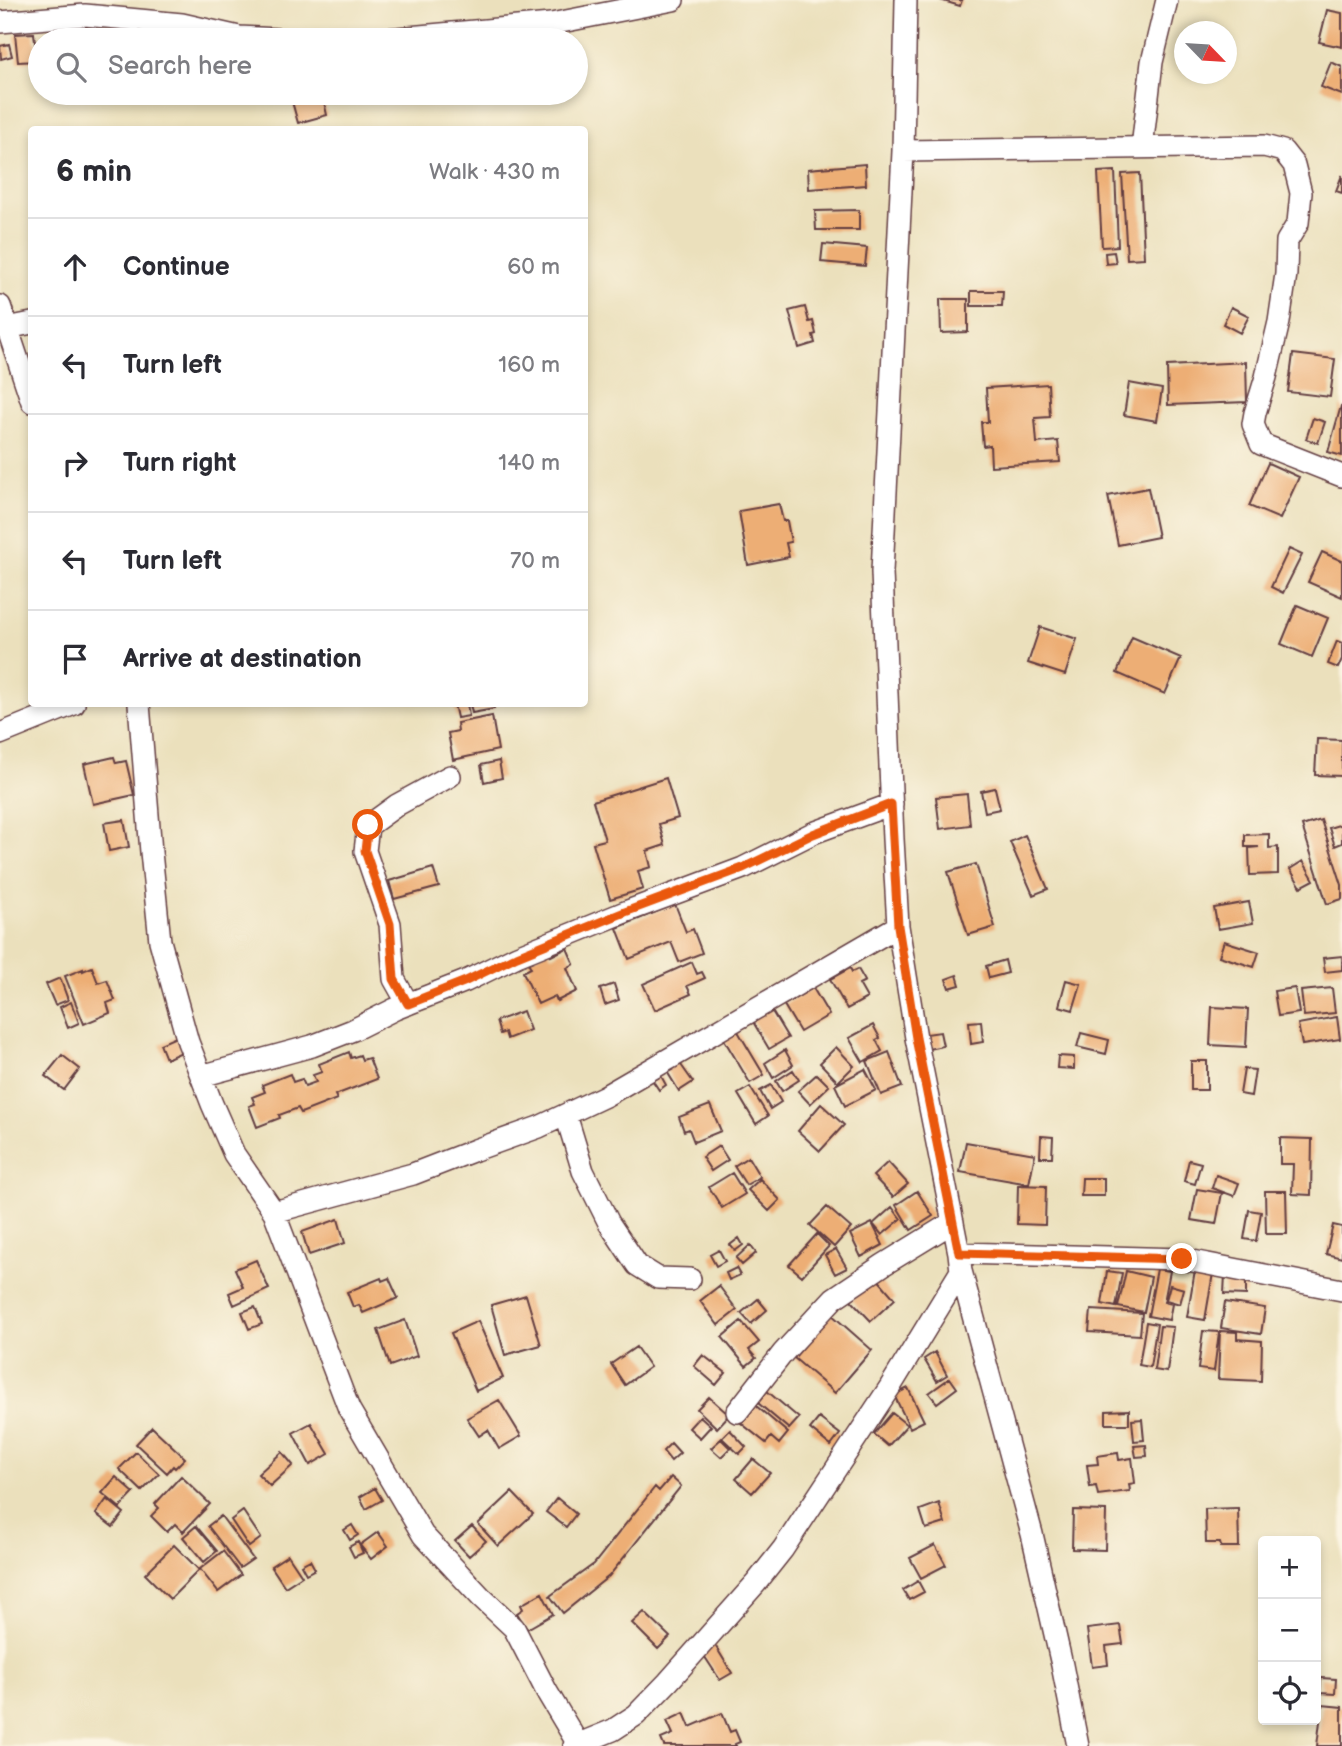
<!DOCTYPE html>
<meta charset="utf-8">
<style>
:root{--surface:#fff;--page:#f7f7f7;--text:#2b2b33;--muted:#7c7c81;--line:#e1e1e2}
body{margin:0;font-family:"Balsamiq Sans",sans-serif;background:var(--page);color:var(--text)}
.controls{position:absolute;right:21px;bottom:21px;display:grid;overflow:hidden;border-radius:7px;box-shadow:0 4px 10px #0003}
.controls button{width:63px;height:63px;display:grid;place-items:center;padding:0;border:0;border-bottom:2px solid var(--line);background:var(--surface);color:var(--text);font:35px sans-serif}
.compass{position:absolute;left:1174px;top:21px;width:63px;height:63px;border-radius:50%;background:var(--surface);box-shadow:0 4px 10px #0003;rotate:115deg}
.stop{position:absolute;width:21px;height:21px;margin:-16px;border:5px solid #ea580c;border-radius:50%;background:#fff}
.stop.end{background:#ea580c;border-color:#fff;box-shadow:0 2px 7px #0008}
.list{margin:0;padding:0;list-style:none}
h2{display:flex;justify-content:space-between;align-items:center;height:91px;margin:0;padding:0 28px;font-size:30px}
h2 small{font-size:23px;font-weight:400;color:var(--muted)}
.list li{display:grid;grid-template-columns:46px 1fr auto;gap:21px;align-items:center;box-sizing:border-box;height:98px;padding:0 28px;border-top:2px solid var(--line)}
.list b{display:block;font-size:26px;white-space:nowrap}
.list em{font-size:23px;font-style:normal;color:var(--muted)}
.icon{flex:none;width:38px;height:38px;fill:none;stroke:currentColor;stroke-width:2;stroke-linecap:round;stroke-linejoin:round}
.map{position:relative;flex:none;width:1342px;height:1746px;overflow:hidden}
.search{position:absolute;background:var(--surface);box-shadow:0 4px 10px #0003;left:28px;top:28px;width:560px;height:77px;display:flex;align-items:center;gap:18px;box-sizing:border-box;padding:0 24px;border-radius:38px;color:var(--muted);font-size:26px}
.panel{position:absolute;background:var(--surface);box-shadow:0 4px 10px #0003;left:28px;top:126px;width:560px;height:581px;border-radius:7px}
.map>svg:first-child{display:block}
.building{fill:#edae75}
.lines{fill:none;stroke-linecap:round;stroke-linejoin:round}
.minor-casing{stroke:#623c41;stroke-width:24}
.minor{stroke:#fff;stroke-width:21}
.route{stroke:#ea580c;stroke-width:9}
</style>
<div class="map">
<svg width="1342" height="1746" viewBox="0 0 1342 1746">
<rect width="100%" height="100%" fill="#fcf5e5"/>
<filter id="ink" filterUnits="userSpaceOnUse"><feTurbulence type="fractalNoise" baseFrequency=".0143" numOctaves="2"/><feDisplacementMap in="SourceGraphic" scale="14" xChannelSelector="R" yChannelSelector="G"/><feConvolveMatrix kernelMatrix="1 2 1 2 8 2 1 2 1" color-interpolation-filters="sRGB"/></filter>
<filter id="wash" filterUnits="userSpaceOnUse"><feTurbulence type="fractalNoise" baseFrequency=".00686" numOctaves="4" result="noise"/><feDisplacementMap in="SourceGraphic" scale="28" xChannelSelector="R" yChannelSelector="G"/><feGaussianBlur stdDeviation="1.57" result="paint"/><feColorMatrix in="noise" values="0 0 0 0 0 0 0 0 0 0 0 0 0 0 0 0 0 1.4 0 .05"/><feComposite in="paint" operator="in"/></filter>
<g filter="url(#wash)">
<rect width="100%" height="100%" fill="#ebe0bc"/>
<g id="blocks">
<path class="building" d="M940,0H962L960,6Z
M1327,10L1342,13V47L1319,42Z
M34,33L37,61L18,62L15,34Z
M9,44L12,56L1,59L0,46Z
M1331,62L1342,67V95L1321,87Z
M311,93H322L327,115L298,123L291,98Z
M865,164L866,185L809,189L808,169Z
M1115,171L1118,246L1102,247L1098,172Z
M1140,173L1144,258L1127,259L1122,174Z
M1342,175V193L1336,191Z
M859,210V230H816L815,211Z
M823,244L867,248L865,266L821,262Z
M1114,252L1116,263L1106,264L1105,253Z
M971,291H1003L1002,306H971Z
M940,299H968V332L941,333Z
M805,307L809,322L813,321L816,334L813,335L815,343L799,348L789,311Z
M1231,307L1249,316L1240,333L1223,324Z
M1293,354L1335,359L1330,397L1288,392Z
M1246,362L1247,402L1168,405L1167,366Z
M1129,383L1162,389L1157,421L1124,415Z
M1048,384L1050,417L1035,418L1037,443L1058,441L1060,462L991,466L990,445L983,446L981,422H988L986,388Z
M1341,406H1342V456L1328,452Z
M1313,418L1325,422L1318,443L1306,439Z
M1268,463L1299,477L1280,519L1249,506Z
M1148,488L1158,537L1118,545L1108,496Z
M779,504L783,521H787L791,542L786,543L789,557L748,565L739,511Z
M1289,549L1302,555L1283,593L1271,587Z
M1322,552L1342,561V597L1308,582Z
M1297,605L1328,618L1312,657L1281,644Z
M1040,627L1077,639L1065,675L1028,663Z
M1132,637L1181,658L1165,694L1117,673Z
M1337,641L1342,643V659L1338,668L1328,664Z
M454,704H467L469,716L457,718Z
M470,704H493L494,709L472,713Z
M492,716L498,750L453,760L448,733L458,731L457,723Z
M1317,739L1342,740V776L1315,775Z
M114,757L116,763L126,761L134,795L93,804L84,764Z
M499,761L502,778L484,782L481,765Z
M666,778L678,818L659,824L665,845L647,851L651,867L638,871L643,889L610,899L593,843L605,840L593,801Z
M995,788L1000,809L985,812L981,791Z
M967,794L970,825L940,829L936,797Z
M124,820L129,847L109,851L104,823Z
M1321,820L1342,885V899L1327,904L1302,826Z
M1342,824V843L1335,846L1329,828Z
M1269,834V848L1278,847V874L1250,875L1249,848L1259,847H1245V835Z
M1025,835L1048,889L1033,895L1010,842Z
M1303,861L1314,880L1301,887L1290,869Z
M976,864L995,927L968,935L948,872Z
M433,868L439,887L394,899L389,881Z
M1249,902L1253,923L1218,929L1214,908Z
M675,904L686,932L693,929L702,953L679,962L671,942L629,959L617,928Z
M1224,941L1259,952L1254,967L1219,956Z
M567,948L574,964L567,968L577,991L557,1001L555,996L538,1004L523,972L531,968L527,960L549,950L551,956Z
M1342,956V970L1325,972L1323,958Z
M1005,960L1008,973L989,978L986,966Z
M692,962L697,974L702,972L705,978L687,986L691,994L655,1010L643,984Z
M92,967L98,983L107,980L115,1000L107,1003L110,1013L84,1024L65,976L83,969V971Z
M850,968L852,972L858,969L865,981L859,984L867,998L847,1009L830,979Z
M957,975L960,985L949,988L946,979Z
M60,978L68,1000L55,1005L46,984Z
M1066,980L1081,984L1073,1010L1059,1006Z
M614,984L619,1000L605,1005L600,989Z
M813,988L829,1015L800,1032L784,1005Z
M1295,988L1299,1013L1278,1016L1274,991Z
M1332,988L1335,1013L1304,1016L1301,991Z
M71,1002L79,1023L68,1028L60,1007Z
M1212,1007L1248,1009L1246,1047L1210,1045Z
M770,1008L788,1038L769,1049L752,1020Z
M523,1011L530,1030L507,1039L505,1032L500,1034L496,1021Z
M1337,1017L1340,1039L1302,1045L1298,1024Z
M981,1021L983,1042L971,1044L969,1022Z
M873,1025L880,1038L876,1040L882,1051L863,1062L849,1038Z
M736,1028L764,1075L750,1083L722,1036Z
M940,1032L943,1046L928,1049L926,1034Z
M1081,1033L1109,1040L1106,1054L1077,1047Z
M176,1037L182,1052L166,1059L160,1044Z
M836,1047L854,1066L838,1082L820,1063Z
M785,1050L793,1065L773,1078L765,1063Z
M349,1052L351,1058L360,1055L362,1060L369,1058L377,1079L335,1095L337,1099L301,1113L298,1108L279,1115L280,1118L257,1127L249,1106L255,1104L252,1097L265,1092L262,1085L290,1074L293,1082L302,1079L305,1086L316,1082L313,1075L322,1072L319,1064Z
M889,1052L902,1087L881,1095L867,1061Z
M62,1055L80,1069L64,1090L45,1076Z
M1058,1056L1074,1057V1069L1057,1068Z
M1191,1061H1207V1090H1191Z
M679,1062L693,1082L679,1091L666,1070Z
M865,1069L876,1090L845,1106L835,1085Z
M1244,1069L1255,1070L1251,1096L1240,1094Z
M793,1070L799,1080L782,1091L776,1081Z
M817,1074L829,1086L810,1104L798,1091Z
M661,1076L666,1085L659,1090L653,1081Z
M771,1085L781,1102L770,1109L760,1091Z
M750,1087L768,1116L756,1124L738,1094Z
M821,1104L844,1125L820,1151L798,1131Z
M710,1105L721,1131L694,1142L689,1129L684,1131L679,1117Z
M1041,1136L1053,1137L1052,1157H1040Z
M1280,1138L1312,1139L1311,1195L1292,1194L1293,1164H1280Z
M966,1142L1035,1154L1029,1184L960,1172Z
M719,1146L728,1160L711,1171L702,1157Z
M748,1157L760,1177L746,1185L734,1166Z
M1189,1160L1201,1163L1195,1184L1184,1181Z
M888,1162L908,1184L893,1197L873,1176Z
M732,1173L745,1194L722,1208L709,1187Z
M1216,1175L1239,1183L1234,1196L1212,1188Z
M1082,1178H1104V1196H1081Z
M760,1179L780,1200L769,1211L748,1190Z
M1018,1185L1046,1186L1045,1225L1017,1224Z
M1197,1189L1222,1193L1216,1224L1191,1220Z
M917,1191L933,1216L911,1230L896,1205Z
M1265,1191H1286L1287,1234H1266Z
M827,1207L851,1228L834,1247L810,1225Z
M892,1207L901,1219L882,1235L873,1224Z
M1249,1210L1261,1212L1256,1241L1244,1239Z
M338,1219L345,1243L309,1255L302,1232Z
M872,1223L883,1245L861,1257L850,1234Z
M1333,1225L1342,1227V1258L1326,1254Z
M817,1234L829,1246L802,1276L789,1265Z
M739,1238L743,1245L735,1251L730,1245Z
M750,1245L756,1253L742,1265L736,1258Z
M836,1249L847,1268L835,1274L825,1255Z
M719,1250L725,1261L716,1266L710,1255Z
M256,1260L269,1289L234,1305L229,1293L243,1287L235,1269Z
M736,1268L740,1275L729,1280L726,1273Z
M1157,1269L1170,1271L1164,1302L1172,1304L1169,1320L1148,1316Z
M1195,1270L1213,1273L1205,1320L1187,1317Z
M1107,1271L1122,1273L1116,1307L1102,1304Z
M1126,1271L1151,1277L1144,1312L1118,1307Z
M1225,1274L1246,1275V1295L1224,1294Z
M876,1277L895,1299L871,1321L851,1300Z
M381,1278L382,1281L389,1278L398,1298L363,1313L359,1305L353,1307L347,1292Z
M1170,1285L1184,1289L1180,1304L1166,1300Z
M719,1286L737,1310L718,1325L700,1301Z
M526,1295L541,1345L505,1355L491,1305Z
M758,1299L767,1310L751,1324L741,1313Z
M1225,1302L1265,1308L1261,1334L1221,1328Z
M255,1307L262,1324L249,1329L242,1312Z
M1091,1310L1142,1313L1140,1335L1089,1332Z
M831,1314L872,1350L835,1393L794,1358Z
M405,1320L417,1356L390,1366L378,1330Z
M478,1321L503,1378L476,1391L451,1333Z
M741,1321L759,1342L749,1350L756,1358L746,1366L722,1337Z
M1146,1322L1157,1324L1150,1367L1139,1365Z
M1160,1326L1173,1327L1167,1372L1154,1370Z
M1203,1331L1219,1332L1214,1371L1198,1369Z
M1220,1331L1237,1332V1339L1262,1341L1261,1381L1218,1379Z
M636,1347L650,1367L625,1385L611,1364Z
M935,1352L947,1375L937,1381L924,1359Z
M703,1355L726,1373L716,1385L694,1366Z
M950,1378L957,1388L937,1403L929,1393Z
M908,1388L924,1421L910,1428L894,1395Z
M767,1391L799,1418L789,1429L758,1403Z
M709,1397L729,1415L717,1428L697,1409Z
M499,1400L521,1436L499,1449L488,1430L479,1436L467,1418Z
M755,1405L788,1433L779,1444L771,1437L766,1443L741,1423Z
M1129,1410V1424H1106V1411Z
M892,1413L907,1425L888,1446L874,1434Z
M700,1416L711,1426L700,1438L689,1428Z
M819,1418L840,1434L831,1446L810,1429Z
M1142,1419L1144,1440L1134,1441L1132,1420Z
M311,1423L329,1454L310,1465L293,1433Z
M152,1427L185,1458L175,1468L173,1466L167,1473L136,1444Z
M730,1430L746,1447L739,1454L722,1438Z
M721,1439L730,1448L721,1457L711,1448Z
M671,1443L680,1453L671,1461L663,1451Z
M1146,1445L1147,1456L1136,1457L1134,1446Z
M136,1452L159,1474L142,1491L119,1469Z
M282,1452L293,1465L270,1486L258,1474Z
M1118,1453L1119,1460L1132,1458L1135,1483L1129,1484L1130,1491L1098,1495L1096,1486L1090,1487L1087,1465L1098,1464L1097,1456Z
M753,1459L770,1473L752,1493L736,1479Z
M181,1476L210,1504L183,1532L175,1524L167,1532L151,1516L159,1508L155,1504Z
M116,1477L134,1493L120,1508L102,1493Z
M671,1477L681,1486L609,1576L563,1613L550,1596L594,1564L655,1487L659,1491Z
M375,1488L382,1500L366,1509L360,1497Z
M512,1492L533,1514L498,1546L478,1524Z
M557,1498L576,1514L566,1527L546,1512Z
M107,1499L124,1513L113,1527L96,1514Z
M939,1503L945,1523L926,1529L920,1510Z
M1238,1508L1239,1547H1221L1220,1543H1206L1205,1509Z
M1073,1510L1106,1511L1105,1550L1072,1549Z
M243,1511L261,1538L249,1547L231,1520Z
M221,1516L253,1559L240,1568L208,1526Z
M352,1525L358,1535L350,1540L344,1530Z
M196,1526L217,1551L204,1562L183,1537Z
M472,1526L486,1541L469,1556L455,1541Z
M378,1532L388,1546L371,1559L360,1545Z
M358,1542L363,1553L354,1557L349,1547Z
M174,1545L199,1570L170,1599L145,1574Z
M935,1545L946,1565L921,1578L910,1558Z
M223,1551L241,1575L218,1592L200,1569Z
M288,1555L302,1576L285,1587L271,1566Z
M310,1560L315,1569L306,1574L301,1565Z
M918,1581L924,1592L909,1600L903,1590Z
M542,1593L553,1614L527,1629L517,1613L523,1609L521,1605Z
M644,1612L670,1637L658,1649L632,1623Z
M1120,1625L1123,1644L1106,1646L1108,1665L1092,1667L1087,1629Z
M713,1642L732,1673L720,1680L701,1651Z
M1321,1678L1336,1679L1335,1694L1320,1693Z
M1322,1705L1342,1707V1746H1317Z
M684,1713L690,1727L722,1713L730,1732L735,1730L740,1742L735,1744L736,1746H664L661,1739L673,1734L667,1721Z"/>
</g>
</g>
<g filter="url(#ink)">
<use href="#blocks" fill-opacity="0" stroke="#623c41" stroke-width="2"/>
<g class="lines">
<g class="minor-casing">
<path id="minor" d="M906,0L903,151L882,572L893,839L898,926L916,1038L959,1253L961,1271L1032,1534L1062,1665L1078,1746
M0,22L85,15L182,24L239,37L296,40
M375,40L551,24L673,0
M1142,148L1152,62L1167,0
M903,151L1264,146L1283,151L1294,165L1301,193L1298,223L1287,241L1286,274L1279,322L1266,377L1255,413L1253,424L1261,444L1342,476
M0,306L32,402
M7,328L32,323
M139,704L151,852L160,941L188,1042L212,1104L234,1154L274,1212L349,1409L423,1535L481,1597L514,1628L547,1692L578,1744
M0,734L74,704
M408,1004L394,979L390,924L365,851L368,826L397,805L450,776
M201,1076L312,1046L353,1030L395,1009L466,981L517,956L625,912L743,868L813,833L892,804
M566,1115L583,1171L609,1223L637,1265L658,1278L690,1279
M274,1212L413,1174L475,1150L539,1127L605,1096L898,926
M959,1253L1182,1259L1342,1290
M737,1412L783,1353L834,1298L883,1265L953,1222
M574,1746L613,1730L636,1715L668,1682L756,1583L783,1549L890,1387L961,1271"/>
</g>
<use href="#minor" class="minor"/>
</g>
</g>
<g class="lines" filter="url(#ink)">
<path class="route" d="M368,825L365,851L390,924L394,979L408,1004L466,981L517,956L625,912L743,868L813,834L891,804L898,926L916,1038L959,1253L1182,1259"/>
</g>
</svg>
<div class="controls">
<button>+</button>
<button>−</button>
<button><svg class="icon" aria-label="locate" viewBox="0 0 24 24"><circle cx="12" cy="12" r="6"/><path d="M12 2v4M12 18v4M2 12h4M18 12h4"/></svg></button>
</div>
<svg class="compass" viewBox="-18 -18 36 36"><path d="M0-13l5 13h-10z" fill="#e53935"/><path d="M0 13l5-13h-10z" fill="#7c7c81"/></svg>
<div class="stop" style="left:368px;top:825px"></div>
<div class="stop end" style="left:1182px;top:1259px"></div>
<div class="search"><svg class="icon" aria-label="search" viewBox="0 0 24 24"><circle cx="10" cy="10" r="6"/><path d="M15 15l6 6"/></svg>Search here</div>
<section class="panel">
<h2>6 min<small>Walk · 430 m</small></h2>
<ul class="list">
<li><svg class="icon" aria-label="ahead" viewBox="0 0 24 24"><path d="M12 20V5M6 11l6-6 6 6"/></svg><div><b>Continue</b></div><em>60 m</em></li>
<li><svg class="icon" aria-label="left" viewBox="0 0 24 24"><path d="M17 20v-9H6M10 6l-5 5 5 5"/></svg><div><b>Turn left</b></div><em>160 m</em></li>
<li><svg class="icon" aria-label="right" viewBox="0 0 24 24"><path d="M7 20v-9h11M14 6l5 5-5 5"/></svg><div><b>Turn right</b></div><em>140 m</em></li>
<li><svg class="icon" aria-label="left" viewBox="0 0 24 24"><path d="M17 20v-9H6M10 6l-5 5 5 5"/></svg><div><b>Turn left</b></div><em>70 m</em></li>
<li><svg class="icon" aria-label="arrive" viewBox="0 0 24 24"><path d="M6 21V4h12l-3 4 3 4H6"/></svg><div><b>Arrive at destination</b></div></li>
</ul>
</section>
</div>
